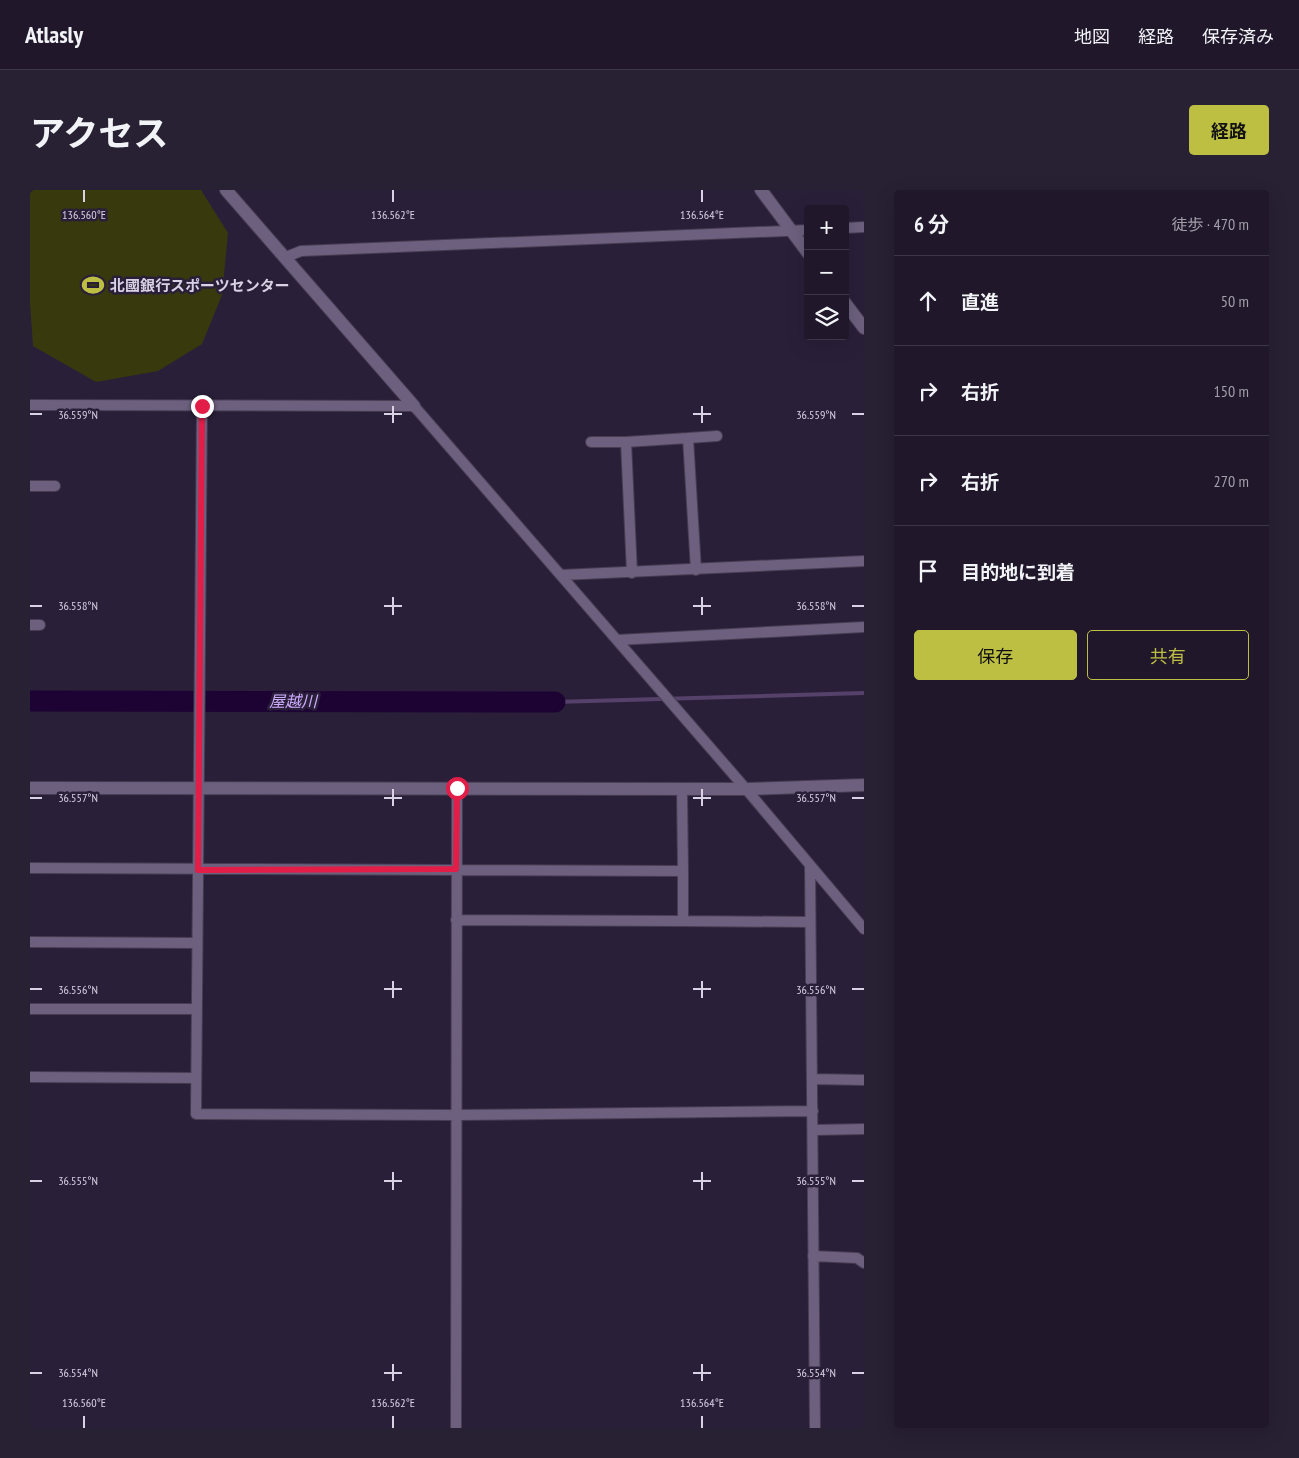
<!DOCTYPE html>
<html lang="ja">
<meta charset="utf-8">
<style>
:root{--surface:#20172b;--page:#282033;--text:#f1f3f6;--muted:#a29fa9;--line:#3d3647;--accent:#bdbf43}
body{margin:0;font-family:"PT Sans Narrow","Noto Sans JP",sans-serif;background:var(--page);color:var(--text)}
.controls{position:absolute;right:15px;top:15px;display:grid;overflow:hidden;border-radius:5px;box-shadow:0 5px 20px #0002}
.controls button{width:45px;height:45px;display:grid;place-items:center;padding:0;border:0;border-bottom:1px solid var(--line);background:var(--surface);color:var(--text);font:25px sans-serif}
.stop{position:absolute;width:15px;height:15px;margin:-11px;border:4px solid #e11d48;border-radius:50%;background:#fff}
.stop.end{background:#e11d48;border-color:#fff;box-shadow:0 1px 5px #0008}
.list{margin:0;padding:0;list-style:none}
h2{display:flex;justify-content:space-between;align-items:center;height:65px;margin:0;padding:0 20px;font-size:21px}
h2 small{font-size:16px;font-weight:400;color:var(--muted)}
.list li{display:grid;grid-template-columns:32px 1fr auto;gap:15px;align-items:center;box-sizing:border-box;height:90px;padding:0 20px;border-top:1px solid var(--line)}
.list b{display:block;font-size:19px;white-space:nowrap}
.list em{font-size:16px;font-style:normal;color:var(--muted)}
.actions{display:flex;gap:10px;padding:15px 20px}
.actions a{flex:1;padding:11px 0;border:1px solid var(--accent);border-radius:5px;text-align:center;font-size:18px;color:var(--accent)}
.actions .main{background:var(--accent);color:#111}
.icon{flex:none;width:28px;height:28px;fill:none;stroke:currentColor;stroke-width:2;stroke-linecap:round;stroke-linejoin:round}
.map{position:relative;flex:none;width:834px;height:1238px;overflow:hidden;border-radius:5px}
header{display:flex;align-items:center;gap:30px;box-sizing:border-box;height:70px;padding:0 25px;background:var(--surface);border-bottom:1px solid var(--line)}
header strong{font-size:24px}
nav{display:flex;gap:28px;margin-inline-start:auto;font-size:18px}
.intro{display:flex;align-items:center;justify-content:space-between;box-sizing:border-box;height:120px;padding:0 30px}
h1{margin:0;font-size:35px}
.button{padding:12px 22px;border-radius:5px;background:var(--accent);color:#111;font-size:18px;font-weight:700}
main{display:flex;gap:30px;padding:0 30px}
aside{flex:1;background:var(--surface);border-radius:5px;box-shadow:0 5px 20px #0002}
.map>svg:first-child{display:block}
.green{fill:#39390e}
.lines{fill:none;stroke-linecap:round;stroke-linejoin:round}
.stream{stroke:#554169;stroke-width:4}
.river{stroke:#1d0334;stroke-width:21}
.minor-casing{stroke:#463d53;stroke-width:12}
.tertiary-casing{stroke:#463d53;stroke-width:14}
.minor{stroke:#6c607e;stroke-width:10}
.tertiary{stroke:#6c607e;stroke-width:12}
.route{stroke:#e11d48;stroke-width:6}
.ticks{fill:none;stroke:#d9d2e4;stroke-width:2}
.labels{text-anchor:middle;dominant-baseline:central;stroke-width:5;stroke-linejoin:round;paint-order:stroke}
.poi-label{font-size:15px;font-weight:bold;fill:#d9d2e4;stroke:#2a1f39;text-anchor:start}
.water-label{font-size:16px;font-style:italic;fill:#ceacff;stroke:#2a1f39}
.ticks-label{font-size:12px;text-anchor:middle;fill:#d9d2e4;stroke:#2a1f39;stroke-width:5;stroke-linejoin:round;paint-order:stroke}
</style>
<header>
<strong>Atlasly</strong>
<nav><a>地図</a><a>経路</a><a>保存済み</a></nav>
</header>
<div class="intro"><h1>アクセス</h1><a class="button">経路</a></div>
<main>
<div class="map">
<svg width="834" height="1238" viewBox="0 0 834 1238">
<rect width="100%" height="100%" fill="#2a1f39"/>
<path class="green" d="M0,0H171L198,43L192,105L172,154L128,181L66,192L3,156L0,113Z"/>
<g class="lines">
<path class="stream" d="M525,512L834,503"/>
<path class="river" d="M0,511L525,512"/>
<g class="minor-casing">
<path id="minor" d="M815,38L834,37
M256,67L271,61L778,40
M0,215L384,216L716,599L834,739
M172,216L166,924L426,925L783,921
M658,248L687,246
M561,252H596
M0,296H25
M602,383L596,252L658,248L666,380
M531,385L834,371
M0,435H10
M587,450L834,437
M652,599L653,681
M780,676L785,1238
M0,678L653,681V731L780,732
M426,730L653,731
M0,752L167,753
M0,819H167
M0,887L166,888
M783,889L834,890
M784,940L834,939
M783,1066L827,1068L834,1073
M426,1238L427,597"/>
</g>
<g class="tertiary-casing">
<path id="tertiary" d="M196,0L384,216
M731,0L778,63
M815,113L834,138
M0,598L716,599L834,595"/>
</g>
<use href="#minor" class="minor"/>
<use href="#tertiary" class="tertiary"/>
</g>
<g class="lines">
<path class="route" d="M172,216L168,680L426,679L427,598"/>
</g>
<path class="ticks" d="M54,0V12M363,0V12M672,0V12M363,216V233M672,216V233M0,224H12M354,224H372M663,224H681M822,224H834M363,407V425M672,407V425M0,416H12M354,416H372M663,416H681M822,416H834M363,599V616M672,599V616M0,608H12M354,608H372M663,608H681M822,608H834M363,791V808M672,791V808M0,799H12M354,799H372M663,799H681M822,799H834M363,982V1000M672,982V1000M0,991H12M354,991H372M663,991H681M822,991H834M363,1174V1191M672,1174V1191M0,1183H12M354,1183H372M663,1183H681M822,1183H834M54,1226V1238M363,1226V1238M672,1226V1238"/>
<defs>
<g id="stadium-bare" transform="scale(1.725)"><path d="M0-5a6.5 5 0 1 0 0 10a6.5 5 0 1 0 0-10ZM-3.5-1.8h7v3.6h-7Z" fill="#bdbf43" stroke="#2a1f39" stroke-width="2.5" paint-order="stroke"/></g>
</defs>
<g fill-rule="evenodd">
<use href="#stadium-bare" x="63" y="95"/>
</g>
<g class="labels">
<g class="poi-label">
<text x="80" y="95">北國銀行スポーツセンター</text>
</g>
<g class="water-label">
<text x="263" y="511">屋越川</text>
</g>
</g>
<g class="ticks-label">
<text x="54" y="29">136.560°E</text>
<text x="363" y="29">136.562°E</text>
<text x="672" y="29">136.564°E</text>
<text x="48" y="229">36.559°N</text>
<text x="786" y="229">36.559°N</text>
<text x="48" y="420">36.558°N</text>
<text x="786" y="420">36.558°N</text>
<text x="48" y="612">36.557°N</text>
<text x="786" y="612">36.557°N</text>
<text x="48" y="804">36.556°N</text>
<text x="786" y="804">36.556°N</text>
<text x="48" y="995">36.555°N</text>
<text x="786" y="995">36.555°N</text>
<text x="48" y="1187">36.554°N</text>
<text x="786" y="1187">36.554°N</text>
<text x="54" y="1217">136.560°E</text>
<text x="363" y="1217">136.562°E</text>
<text x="672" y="1217">136.564°E</text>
</g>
</svg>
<div class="controls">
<button>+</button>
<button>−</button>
<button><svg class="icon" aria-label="layers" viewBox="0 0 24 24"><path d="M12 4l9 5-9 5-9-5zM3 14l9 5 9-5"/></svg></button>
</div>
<div class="stop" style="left:427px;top:598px"></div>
<div class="stop end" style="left:172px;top:216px"></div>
</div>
<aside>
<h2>6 分<small>徒歩 · 470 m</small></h2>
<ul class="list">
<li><svg class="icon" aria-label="ahead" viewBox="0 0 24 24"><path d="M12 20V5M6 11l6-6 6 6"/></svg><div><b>直進</b></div><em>50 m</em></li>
<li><svg class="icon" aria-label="right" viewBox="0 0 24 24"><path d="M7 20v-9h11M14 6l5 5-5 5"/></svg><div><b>右折</b></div><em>150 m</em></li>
<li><svg class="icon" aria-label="right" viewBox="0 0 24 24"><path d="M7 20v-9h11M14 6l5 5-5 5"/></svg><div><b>右折</b></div><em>270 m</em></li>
<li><svg class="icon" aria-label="arrive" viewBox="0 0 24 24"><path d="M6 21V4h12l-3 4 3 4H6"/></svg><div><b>目的地に到着</b></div></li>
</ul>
<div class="actions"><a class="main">保存</a><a>共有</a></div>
</aside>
</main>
